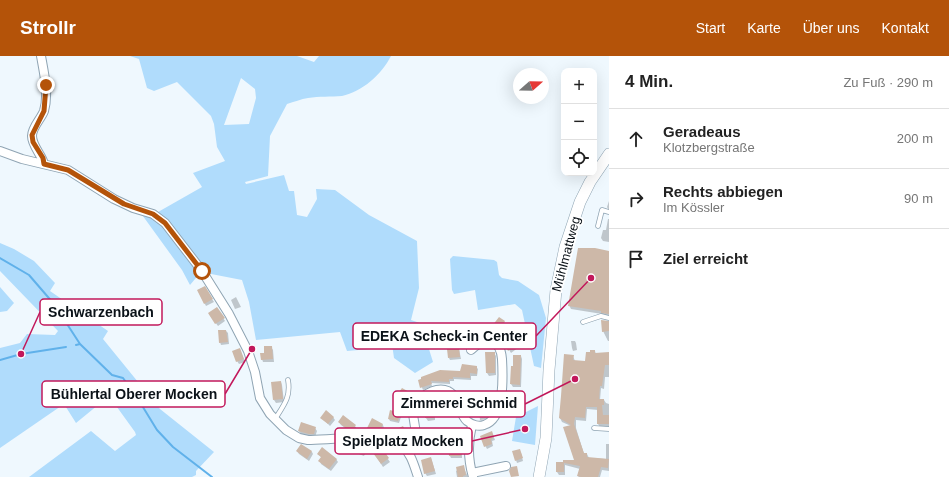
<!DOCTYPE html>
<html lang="de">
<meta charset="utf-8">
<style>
:root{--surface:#fff;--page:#f2f2f2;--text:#222;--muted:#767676;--line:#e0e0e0;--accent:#b45309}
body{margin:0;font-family:Helvetica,sans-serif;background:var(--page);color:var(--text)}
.controls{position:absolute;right:12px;top:12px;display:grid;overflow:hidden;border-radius:8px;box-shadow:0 4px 16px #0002}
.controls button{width:36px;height:36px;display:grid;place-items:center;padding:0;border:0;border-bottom:1px solid var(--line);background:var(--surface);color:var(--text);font:20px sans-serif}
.compass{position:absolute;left:513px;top:12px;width:36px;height:36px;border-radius:50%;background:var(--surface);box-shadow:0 4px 16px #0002;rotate:70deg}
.stop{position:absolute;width:12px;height:12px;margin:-9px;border:3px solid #b45309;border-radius:50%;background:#fff}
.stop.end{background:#b45309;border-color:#fff;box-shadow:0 1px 4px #0008}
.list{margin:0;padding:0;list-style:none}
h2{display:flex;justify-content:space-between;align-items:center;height:52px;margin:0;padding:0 16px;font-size:17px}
h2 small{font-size:13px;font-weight:400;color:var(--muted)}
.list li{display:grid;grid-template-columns:26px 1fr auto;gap:12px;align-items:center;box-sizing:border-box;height:60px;padding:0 16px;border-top:1px solid var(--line)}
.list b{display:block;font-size:15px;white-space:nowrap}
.list p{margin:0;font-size:13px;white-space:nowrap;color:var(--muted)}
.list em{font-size:13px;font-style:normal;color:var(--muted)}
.icon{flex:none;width:22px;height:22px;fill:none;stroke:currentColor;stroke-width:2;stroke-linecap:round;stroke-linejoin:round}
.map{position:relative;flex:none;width:609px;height:421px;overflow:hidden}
header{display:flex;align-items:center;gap:24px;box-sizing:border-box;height:56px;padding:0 20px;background:var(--accent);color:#fff}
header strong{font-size:19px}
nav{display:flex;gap:22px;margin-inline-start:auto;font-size:14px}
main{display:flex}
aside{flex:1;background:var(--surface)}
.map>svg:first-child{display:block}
.green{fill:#b0dcfc;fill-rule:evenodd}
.shadow{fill:#0003}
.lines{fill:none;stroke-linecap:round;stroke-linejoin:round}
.stream{stroke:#60b1ea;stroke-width:2}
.building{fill:#cdb8a8}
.lane-casing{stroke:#8fa4b3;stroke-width:5.5}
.street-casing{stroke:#8fa4b3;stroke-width:10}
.secondary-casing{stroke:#8fa4b3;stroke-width:12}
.lane{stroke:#fff;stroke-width:4}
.street{stroke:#fff;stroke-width:8}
.secondary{stroke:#fff;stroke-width:11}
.route{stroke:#b45309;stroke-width:5}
.labels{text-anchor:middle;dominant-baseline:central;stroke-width:3.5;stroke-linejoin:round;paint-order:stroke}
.street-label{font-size:13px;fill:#0b1218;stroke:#fff}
.leader{fill:none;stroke:#c2185b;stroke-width:1.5}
.callout-dot{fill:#c2185b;stroke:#fff;stroke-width:1.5}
.callout{fill:#fff;stroke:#c2185b;stroke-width:1.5}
.callout-label{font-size:14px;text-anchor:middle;font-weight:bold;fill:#0b1218}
</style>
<header>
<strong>Strollr</strong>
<nav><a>Start</a><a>Karte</a><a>Über uns</a><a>Kontakt</a></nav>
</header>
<main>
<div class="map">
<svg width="609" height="421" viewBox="0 0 609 421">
<rect width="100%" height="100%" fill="#eff8fe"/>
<path class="green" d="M130,0H297L314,6L319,0H391C382,18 362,36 342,40C331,41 319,40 308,42C301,43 294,46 287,48L270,80L268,120L245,126L246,128L284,119L289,135H294L297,159L307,161L317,143L316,133L335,134L369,159L417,185L419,232L411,264L438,273L428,290L433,306L415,317L394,302L392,288L376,284L370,293L347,295L340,276L256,284L249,246L242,224L206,217L170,167L158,156L202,131L193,117L225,105L217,91L214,68L211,60L177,26L154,35L147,32L139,3ZM241,22L255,33L256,42L249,68L224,69Z
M140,156L155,162L163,169L200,217L190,229L182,214Z
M0,187L14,193L34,205L55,227L50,235L108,275L103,283L160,353L214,396L196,415V419L192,421H29L91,375L115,395L136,379L135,376L109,340L76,367L64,348L0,392V292L20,287L27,278L55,279L58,275L0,215Z
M453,200L494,204L497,206L499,219L502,222L518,225L539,239L546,262L541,312L534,310L522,254L515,248L478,254L475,234L454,238L452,234L450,203Z
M0,231L14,247L7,255L0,256Z
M538,350L535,389L512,385L516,361Z"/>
<path class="shadow" d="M609,145V155L607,151Z
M608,163H609V186L603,185L601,182L603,174H606Z
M609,196V261L604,260L602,258L571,253L569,249Z
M204,231L214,246L206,250L198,234Z
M236,241L241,251L235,253L231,244Z
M217,252L225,265L218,270L209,258Z
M504,266L505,268L502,275L505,278L503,282L498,279L497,277L498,275L493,271Z
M609,266V285H608L603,275Z
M226,275L228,277L229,288L221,289L220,286Z
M514,282L519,291L511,297L505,287Z
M571,285H575L576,287L577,294L573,295L572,292Z
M271,291L273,294L274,306H263L262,303Z
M459,293L461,303L450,304L449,302Z
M595,295L596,298L609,297V321H605L604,333L601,332L600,344H604L606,347L609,348V371H600L598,368V354L587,353L586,365L576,364V372L584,398H587L589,402L606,403V388H609V415L602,414L600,421H579L578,420L580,413L565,409V419H559L557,416V407L575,405L571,370L562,366L560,362L573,300L575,305L586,306Z
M241,296L245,306L239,308L237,305Z
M486,297H494L496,300V319L489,320L487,317Z
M521,300L522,303L521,331H513L511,328Z
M476,311L478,313L477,320H471V324L454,323V325H450V328L431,327L432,330L423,334L419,324L461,316Z
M281,326L282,329L284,346L276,347L274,344Z
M434,347L435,349V364L428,365L426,362Z
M479,355H487L489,358L488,363L480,364Z
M399,358L401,361L399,367L390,365L389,363Z
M333,361L335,364L330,370L322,362Z
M372,364L383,369L384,372L381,379L370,375L368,372Z
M339,366L355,370L357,373L353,378L341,369Z
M402,371L409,383L405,385L402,384L397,374Z
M315,372L317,375L315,381H311L301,378L299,375Z
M493,379L495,384L492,385L493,390L487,393L481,381Z
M458,387L462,393V402H451L450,400Z
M301,389L312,396L313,398L309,405L299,398L297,395Z
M365,391L367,394L364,400L356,397L355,394Z
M381,393L390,406L383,411L376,400Z
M521,397L523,405L517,407L516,404Z
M318,398L336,403L338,406L331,415L321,408L320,405L322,402Z
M431,402L436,418L427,420L425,417Z
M463,410L468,421H457L456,415Z"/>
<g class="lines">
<path class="stream" d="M0,202L29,219L54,248L80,288L76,289
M80,288L112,319L123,322L138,343L157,374L173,391L212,421
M0,304L21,298L66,291"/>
</g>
<path class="building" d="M578,192H595L609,195V258L601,257V255L568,250Z
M205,230L213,243L204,248L197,234Z
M217,251L225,262L215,268L208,257Z
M499,261L505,265L501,273L505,276L502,281L496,277L497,274L492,270Z
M601,264L609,265V275L602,276Z
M218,274H226L228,286L219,287Z
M514,281L518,288L508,295L504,286Z
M264,290H272L273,303L261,304L260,297H264Z
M240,292L244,303L236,306L232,295Z
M459,292L460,301L448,302L447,293Z
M590,294H595V297L609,296V309H605L602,330H600L599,343H604V349H602L603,359H609V368H597V351H586L585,362L575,361L574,368L584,397H587V401L609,403L608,412L601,411L598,421H581L577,420L580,410L564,407V416H556V406H563V404H574L563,371L571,369L559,362L561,340L564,298L574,299L573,304L585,305L586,296H590Z
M485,296H495V317H486Z
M513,299H521L520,329L510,328L511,310H513Z
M462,308L477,310V318L470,317V322L453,321V323H449V326L431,325L432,328L420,332L418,324L421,323V321L440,314L460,315Z
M281,325L283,343L273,344L271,326Z
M402,332L413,338L408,346L397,339Z
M425,346H434V362H425Z
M326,354L334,361L328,368L320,362Z
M390,354L400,357L398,365L388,363Z
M343,359L356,369L351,376L338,366Z
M372,362L383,368L379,377L367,372Z
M301,366L316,371L314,378H309L298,375Z
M403,370L408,380L403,383L399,381L395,374Z
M492,375L494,381L491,384L492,388L484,391L480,380Z
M453,386H459V389H461V400H449L448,390L453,389Z
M357,387L366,390L362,398L354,394Z
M301,388L312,395L307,403L296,395Z
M322,391L337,403L329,413L318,405L321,401L317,398Z
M381,391L389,402L381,408L373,397Z
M520,393L523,402L515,405L512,395Z
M431,401L435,415L424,418L421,404Z
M464,409L466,419L463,420V421H458L456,411Z
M517,410L519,420L511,421L509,415L511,411Z"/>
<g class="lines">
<g class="lane-casing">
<path id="lane" d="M598,170L602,154L609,156
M583,266L601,260L609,262
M275,363C284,349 291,341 288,324
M594,372L609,373"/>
</g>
<g class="street-casing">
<path id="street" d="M41,0C44,17 49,38 44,55C41,63 32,71 32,80C32,90 42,99 44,108
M0,95L22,103L68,114L114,143L133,152L153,158L165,167L202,215L229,258L248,295L255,316L260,342L270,358L286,374L299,382L308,384C327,384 387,377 401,388C411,397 414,409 418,421
M472,369C468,385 468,404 473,421
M408,396C411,394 415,390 415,387C420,370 404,355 422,341C429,336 439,331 448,335C460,341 458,357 467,365C472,369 479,371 484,369C505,363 503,321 502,303C500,281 485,280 471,294
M472,417L506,410"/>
</g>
<g class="secondary-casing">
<path id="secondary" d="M539,421L546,382L549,314L556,234L565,191L580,146L590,126L609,98"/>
</g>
<use href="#lane" class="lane"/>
<use href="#street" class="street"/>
<use href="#secondary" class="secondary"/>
</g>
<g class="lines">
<path class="route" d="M46,29L44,55L32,79L33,86L43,102L44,108L68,114L124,148L153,158L165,167L202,215"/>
</g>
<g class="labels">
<g class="street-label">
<text transform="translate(566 198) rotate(-75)">Mühlmattweg</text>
</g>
</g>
<path class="leader" d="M21 298L40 256M591 222L536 280M252 293L225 338M575 323L525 348M525 373L472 385"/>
<g class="callout-dot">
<circle cx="21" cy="298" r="4"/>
<circle cx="591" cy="222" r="4"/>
<circle cx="252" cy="293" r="4"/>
<circle cx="575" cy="323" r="4"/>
<circle cx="525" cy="373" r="4"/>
</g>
<g class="callout">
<rect x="40" y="243" width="122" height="26" rx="4"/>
<rect x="353" y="267" width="183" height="26" rx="4"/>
<rect x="42" y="325" width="183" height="26" rx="4"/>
<rect x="393" y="335" width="132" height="26" rx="4"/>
<rect x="335" y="372" width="137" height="26" rx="4"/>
</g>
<g class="callout-label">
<text x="101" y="261">Schwarzenbach</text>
<text x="444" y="285">EDEKA Scheck-in Center</text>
<text x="134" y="343">Bühlertal Oberer Mocken</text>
<text x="459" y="352">Zimmerei Schmid</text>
<text x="403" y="390">Spielplatz Mocken</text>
</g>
</svg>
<div class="controls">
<button>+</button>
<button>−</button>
<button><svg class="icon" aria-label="locate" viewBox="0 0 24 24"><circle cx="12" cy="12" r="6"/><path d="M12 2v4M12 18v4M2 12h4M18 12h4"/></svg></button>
</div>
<svg class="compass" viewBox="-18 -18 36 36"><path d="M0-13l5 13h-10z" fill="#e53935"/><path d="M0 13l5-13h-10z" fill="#767676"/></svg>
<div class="stop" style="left:202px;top:215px"></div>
<div class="stop end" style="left:46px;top:29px"></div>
</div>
<aside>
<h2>4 Min.<small>Zu Fuß · 290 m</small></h2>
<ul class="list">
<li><svg class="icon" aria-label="ahead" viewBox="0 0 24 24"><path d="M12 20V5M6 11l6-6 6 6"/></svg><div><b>Geradeaus</b><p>Klotzbergstraße</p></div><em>200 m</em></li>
<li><svg class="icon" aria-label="right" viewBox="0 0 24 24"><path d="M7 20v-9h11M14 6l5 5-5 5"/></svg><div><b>Rechts abbiegen</b><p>Im Kössler</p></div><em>90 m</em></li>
<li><svg class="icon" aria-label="arrive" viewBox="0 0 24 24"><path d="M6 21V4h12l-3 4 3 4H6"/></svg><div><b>Ziel erreicht</b></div></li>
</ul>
</aside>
</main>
